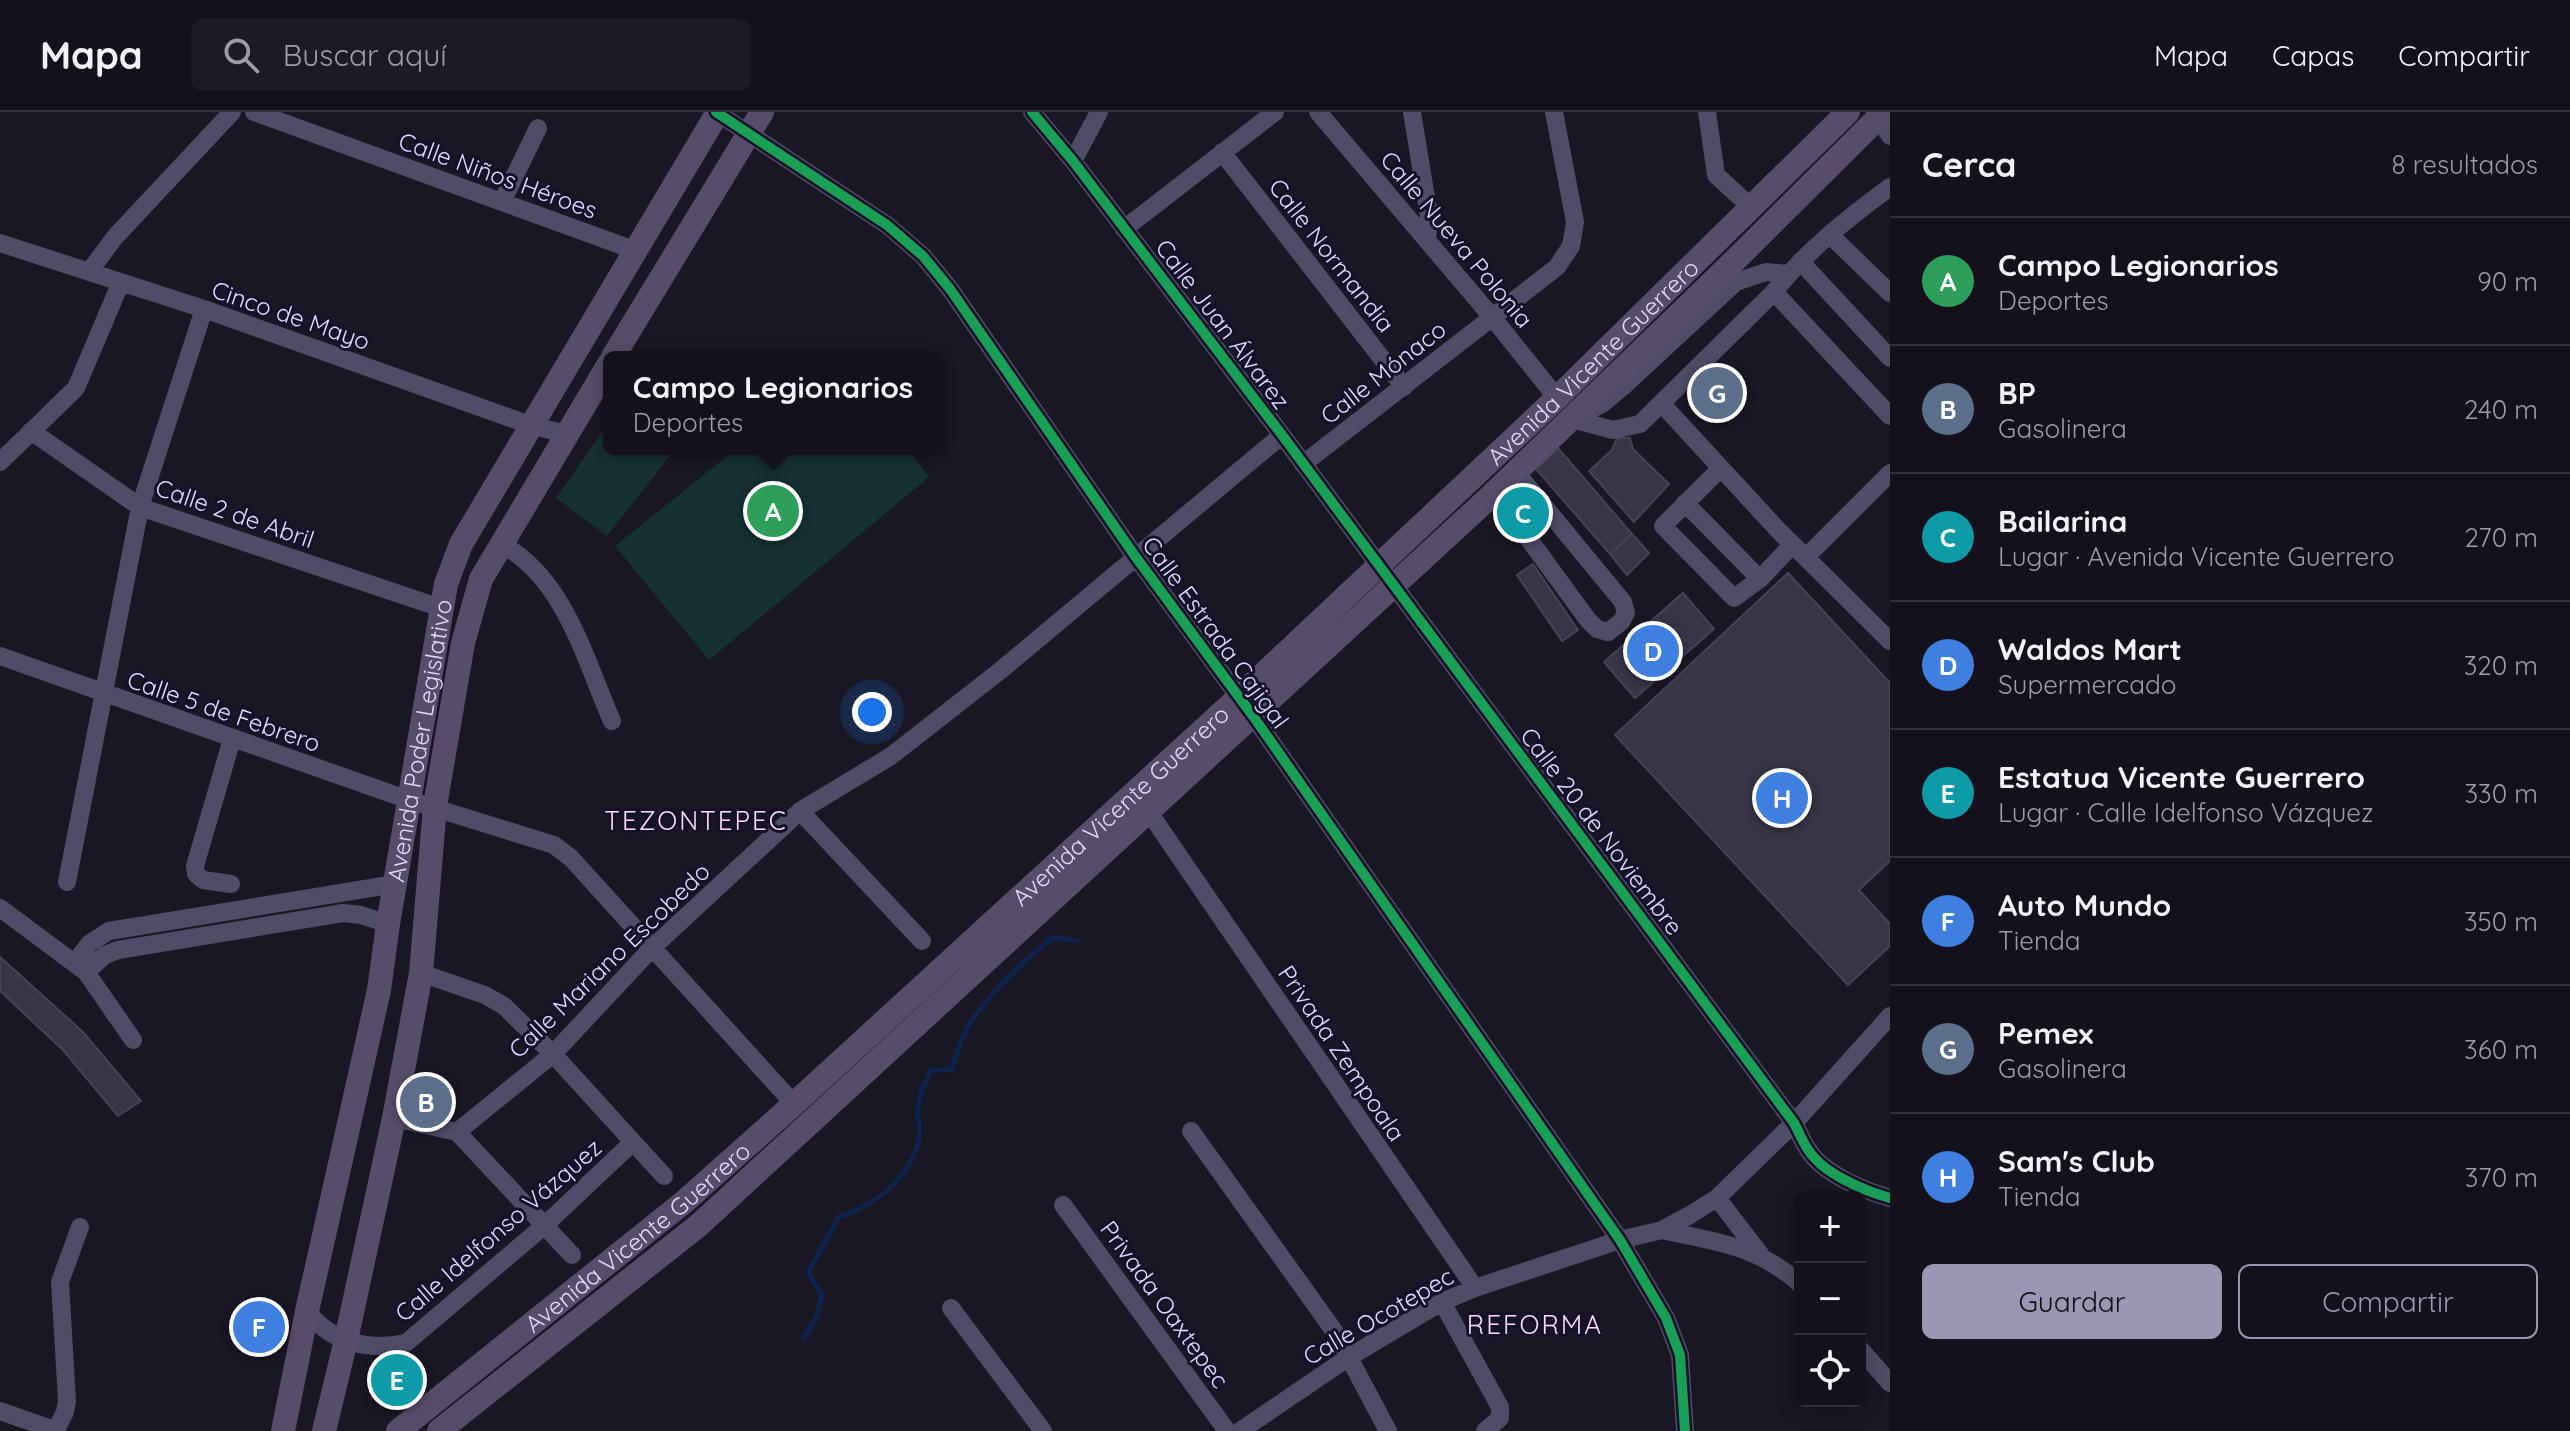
<!DOCTYPE html>
<html lang="es">
<meta charset="utf-8">
<style>
:root{--surface:#14111c;--page:#1d1a25;--text:#f1f3f6;--muted:#9d9da3;--line:#33313b;--accent:#9b96b3}
body{margin:0;font-family:Quicksand,sans-serif;background:var(--page);color:var(--text)}
.controls{position:absolute;right:24px;bottom:24px;display:grid;overflow:hidden;border-radius:12px;box-shadow:0 4px 20px #0003}
.controls button{width:72px;height:72px;display:grid;place-items:center;padding:0;border:0;border-bottom:2px solid var(--line);background:var(--surface);color:var(--text);font:40px sans-serif}
.you{position:absolute;left:872px;top:600px;width:28px;height:28px;margin:-20px;border:6px solid #fff;border-radius:50%;background:#1a73e8;box-shadow:0 0 0 12px #1a73e833}
.badge{display:grid;place-items:center;width:52px;height:52px;border-radius:50%;background:var(--accent);color:#fff;font-size:26px;font-weight:700}
.pin{position:absolute;translate:-50% -50%;border:4px solid #fff;box-shadow:0 2px 8px #0006}
.popup{position:absolute;left:603px;top:239px;width:340px;height:104px;box-sizing:border-box;display:grid;place-content:center;border-radius:12px;background:var(--surface);filter:drop-shadow(0 2px 6px #0005);font-size:26px;white-space:nowrap;color:var(--muted)}
.popup b{font-size:30px;color:var(--text)}
.popup::after{content:'';position:absolute;left:50%;top:100%;margin-left:-16px;border:16px solid transparent;border-top-color:var(--surface)}
.list{margin:0;padding:0;list-style:none}
h2{display:flex;justify-content:space-between;align-items:center;height:104px;margin:0;padding:0 32px;font-size:34px}
h2 small{font-size:26px;font-weight:400;color:var(--muted)}
.list li{display:grid;grid-template-columns:52px 1fr auto;gap:24px;align-items:center;box-sizing:border-box;height:128px;padding:0 32px;border-top:2px solid var(--line)}
.list b{display:block;font-size:30px;white-space:nowrap}
.list p{margin:0;font-size:26px;white-space:nowrap;color:var(--muted)}
.list em{font-size:26px;font-style:normal;color:var(--muted)}
.actions{display:flex;gap:16px;padding:24px 32px}
.actions a{flex:1;padding:18px 0;border:2px solid var(--accent);border-radius:12px;text-align:center;font-size:28px;color:var(--accent)}
.actions .main{background:var(--accent);color:#111}
.icon{flex:none;width:44px;height:44px;fill:none;stroke:currentColor;stroke-width:2;stroke-linecap:round;stroke-linejoin:round}
.map{position:relative;flex:none;width:1890px;height:1319px;overflow:hidden}
header{display:flex;align-items:center;gap:48px;box-sizing:border-box;height:112px;padding:0 40px;background:var(--surface);border-bottom:2px solid var(--line)}
header strong{font-size:38px}
nav{display:flex;gap:44px;margin-inline-start:auto;font-size:28px}
.search{width:560px;height:72px;background:var(--page);display:flex;align-items:center;gap:20px;box-sizing:border-box;padding:0 28px;border-radius:12px;color:var(--muted);font-size:30px}
main{display:flex}
aside{flex:1;background:var(--surface)}
.map>svg:first-child{display:block}
.green{fill:#153133}
.lines{fill:none;stroke-linecap:round;stroke-linejoin:round}
.stream{stroke:#0e234b;stroke-width:5}
.building{fill:#393546;stroke:#474258;stroke-width:2}
.minor{stroke:#4e4c66;stroke-width:18}
.major{stroke:#574d6a;stroke-width:24}
.cycleway-casing{stroke:#16112b;stroke-width:15}
.cycleway{stroke:#1a9f57;stroke-width:10}
.labels{text-anchor:middle;dominant-baseline:central;stroke-width:6;stroke-linejoin:round;paint-order:stroke}
.street-label{font-size:24px;fill:#e0dbff;stroke:#16112b}
.neighbourhood-label{font-size:26px;letter-spacing:2px;fill:#ffddf2;stroke:#16112b}
</style>
<header>
<strong>Mapa</strong>
<div class="search"><svg class="icon" aria-label="search" viewBox="0 0 24 24"><circle cx="10" cy="10" r="6"/><path d="M15 15l6 6"/></svg>Buscar aquí</div>
<nav><a>Mapa</a><a>Capas</a><a>Compartir</a></nav>
</header>
<main>
<div class="map">
<svg width="1890" height="1319" viewBox="0 0 1890 1319">
<rect width="100%" height="100%" fill="#1a1725"/>
<path class="green" d="M609,310V337H668L673,340L607,424L556,386Z
M736,337H908L929,365L709,548L615,434Z"/>
<g class="lines">
<path class="stream" d="M804,1227L817,1203L822,1184L808,1160L839,1105C874,1095 914,1063 919,1025C920,1017 918,1008 918,1000C918,985 925,971 931,958H951C957,943 961,925 970,911C993,878 1022,850 1053,825L1077,829"/>
</g>
<path class="building" d="M1617,326H1630L1633,337L1669,372L1634,410L1589,359L1612,338Z
M1558,336L1632,422L1610,442L1536,357Z
M1632,422L1649,441L1627,463L1610,442Z
M1533,452L1578,518L1562,529L1517,463Z
M1788,461L1890,571V749L1859,778L1890,812V834L1848,873L1615,623Z
M1683,481L1714,517L1635,586L1604,550Z
M0,845L83,920L141,989L118,1004L63,938L0,879Z"/>
<g class="lines">
<path class="minor" d="M254,0L634,138
M716,0L887,113L923,144L950,177L1135,444L1253,604L1620,1128L1666,1206L1680,1243L1685,1319
M1032,0L1073,49L1282,323L1794,1011C1799,1020 1803,1031 1809,1039C1824,1062 1865,1079 1890,1086
M1318,0L1492,205L1557,286
M1412,0L1429,104L1427,128
M1707,0L1716,63L1752,96
M1875,0L1890,24
M1222,40L1404,275
M1073,49L1099,0
M502,90L538,16
M1124,117L1275,0
M1830,123L1890,181
M0,131L204,197L530,313L566,322
M1801,150L1890,246
M89,160L115,125L232,0
M1774,180L1890,304
M1662,292L1778,418L1890,529
M1594,296L1602,292L1627,271L1736,170L1766,160L1788,162
M1572,307L1613,318L1640,312L1774,180C1806,139 1848,106 1890,75
M31,319L140,395L441,496
M0,350L76,276L121,170
M1303,352L1557,155L1571,134L1575,110L1554,0
M1721,356L1663,414L1734,486L1760,467L1792,433
M1492,383L1531,430L1588,508L1597,517L1608,520L1621,510L1626,501L1623,490L1515,359
M1685,391L1760,467
M501,432C565,466 585,548 612,609
M1806,445L1890,361
M0,544L409,688L554,733L571,746L794,992
M1142,690L1475,1176
M800,699L922,829
M67,770L140,395L204,197
M231,772L203,768L196,762L195,754L232,627
M0,796L86,860L133,928
M75,850L90,831L109,819L395,772
M86,860L105,843L118,838L343,801L361,803L388,812
M421,861L485,883L504,894L553,942L664,1064
M394,1006L457,1020L572,1143
M1191,1019L1337,1223L1388,1319
M457,1020L553,942L652,836L800,699L891,644L1001,558L1282,323
M1717,1086L1760,1142
M1063,1093L1227,1319
M1662,1118C1716,1130 1757,1133 1800,1172
M1442,1190L1500,1295V1306L1485,1319
M951,1196L1043,1319
M307,1199C331,1231 369,1239 406,1231L545,1113L633,1030
M1860,1237L1890,1271
M0,1299L57,1319
M56,1318L65,1300L67,1289L60,1170L80,1115
M1240,1319L1349,1245L1442,1190L1475,1176L1620,1128L1662,1118L1690,1103L1717,1086L1794,1011L1890,904"/>
<g class="major">
<path d="M613,245L762,0"/>
<path id="s1" d="M283,1319L307,1199L379,878L388,812L446,472L461,432L718,0"/>
<path d="M324,1319L346,1228L394,1006L421,861L435,694L463,531L481,467L609,252"/>
<path id="s2" d="M398,1319L684,1090L794,992L1239,585L1557,286L1848,0"/>
<path d="M439,1319L699,1113L1492,383L1722,161L1884,0"/>
</g>
<g class="cycleway-casing">
<path id="cycleway" d="M716,0L887,113L923,144L950,177L1135,444L1253,604L1620,1128L1666,1206L1680,1243L1685,1319
M1032,0L1073,49L1282,323L1794,1011C1799,1020 1803,1031 1809,1039C1824,1062 1865,1079 1890,1086"/>
</g>
<use href="#cycleway" class="cycleway"/>
</g>
<g class="labels">
<g class="street-label">
<text transform="translate(498 63) rotate(20)">Calle Niños Héroes</text>
<text transform="translate(1457 127) rotate(50)">Calle Nueva Polonia</text>
<text transform="translate(1332 143) rotate(52)">Calle Normandia</text>
<text transform="translate(291 203) rotate(19)">Cinco de Mayo</text>
<text transform="translate(1223 212) rotate(53)">Calle Juan Álvarez</text>
<text stroke="none"><textPath href="#s2" startOffset="1604">Avenida Vicente Guerrero</textPath></text>
<text transform="translate(1383 260) rotate(-38)">Calle Mónaco</text>
<text transform="translate(235 401) rotate(19)">Calle 2 de Abril</text>
<text transform="translate(1216 520) rotate(54)">Calle Estrada Cajigal</text>
<text transform="translate(224 599) rotate(19)">Calle 5 de Febrero</text>
<text stroke="none"><textPath href="#s1" startOffset="704">Avenida Poder Legislativo</textPath></text>
<text stroke="none"><textPath href="#s2" startOffset="956">Avenida Vicente Guerrero</textPath></text>
<text transform="translate(1602 719) rotate(53)">Calle 20 de Noviembre</text>
<text transform="translate(609 848) rotate(-44)">Calle Mariano Escobedo</text>
<text transform="translate(1342 941) rotate(56)">Privada Zempoala</text>
<text transform="translate(498 1118) rotate(-41)">Calle Idelfonso Vázquez</text>
<text stroke="none"><textPath href="#s2" startOffset="308">Avenida Vicente Guerrero</textPath></text>
<text transform="translate(1165 1192) rotate(54)">Privada Oaxtepec</text>
<text transform="translate(1378 1204) rotate(-30)">Calle Ocotepec</text>
</g>
<g class="neighbourhood-label">
<text x="696" y="708">TEZONTEPEC</text>
<text x="1535" y="1212">REFORMA</text>
</g>
</g>
</svg>
<div class="controls">
<button>+</button>
<button>−</button>
<button><svg class="icon" aria-label="locate" viewBox="0 0 24 24"><circle cx="12" cy="12" r="6"/><path d="M12 2v4M12 18v4M2 12h4M18 12h4"/></svg></button>
</div>
<div class="you"></div>
<div class="pin badge" style="left:773px;top:399px;background:#2e9e5b">A</div>
<div class="popup"><b>Campo Legionarios</b>Deportes</div>
<div class="pin badge" style="left:426px;top:990px;background:#5c6f8a">B</div>
<div class="pin badge" style="left:1523px;top:401px;background:#0f9aa8">C</div>
<div class="pin badge" style="left:1653px;top:539px;background:#3f7fe0">D</div>
<div class="pin badge" style="left:397px;top:1268px;background:#0f9aa8">E</div>
<div class="pin badge" style="left:259px;top:1215px;background:#3f7fe0">F</div>
<div class="pin badge" style="left:1717px;top:281px;background:#5c6f8a">G</div>
<div class="pin badge" style="left:1782px;top:686px;background:#3f7fe0">H</div>
</div>
<aside>
<h2>Cerca<small>8 resultados</small></h2>
<ul class="list">
<li><span class="badge" style="background:#2e9e5b">A</span><div><b>Campo Legionarios</b><p>Deportes</p></div><em>90 m</em></li>
<li><span class="badge" style="background:#5c6f8a">B</span><div><b>BP</b><p>Gasolinera</p></div><em>240 m</em></li>
<li><span class="badge" style="background:#0f9aa8">C</span><div><b>Bailarina</b><p>Lugar · Avenida Vicente Guerrero</p></div><em>270 m</em></li>
<li><span class="badge" style="background:#3f7fe0">D</span><div><b>Waldos Mart</b><p>Supermercado</p></div><em>320 m</em></li>
<li><span class="badge" style="background:#0f9aa8">E</span><div><b>Estatua Vicente Guerrero</b><p>Lugar · Calle Idelfonso Vázquez</p></div><em>330 m</em></li>
<li><span class="badge" style="background:#3f7fe0">F</span><div><b>Auto Mundo</b><p>Tienda</p></div><em>350 m</em></li>
<li><span class="badge" style="background:#5c6f8a">G</span><div><b>Pemex</b><p>Gasolinera</p></div><em>360 m</em></li>
<li><span class="badge" style="background:#3f7fe0">H</span><div><b>Sam's Club</b><p>Tienda</p></div><em>370 m</em></li>
</ul>
<div class="actions"><a class="main">Guardar</a><a>Compartir</a></div>
</aside>
</main>
